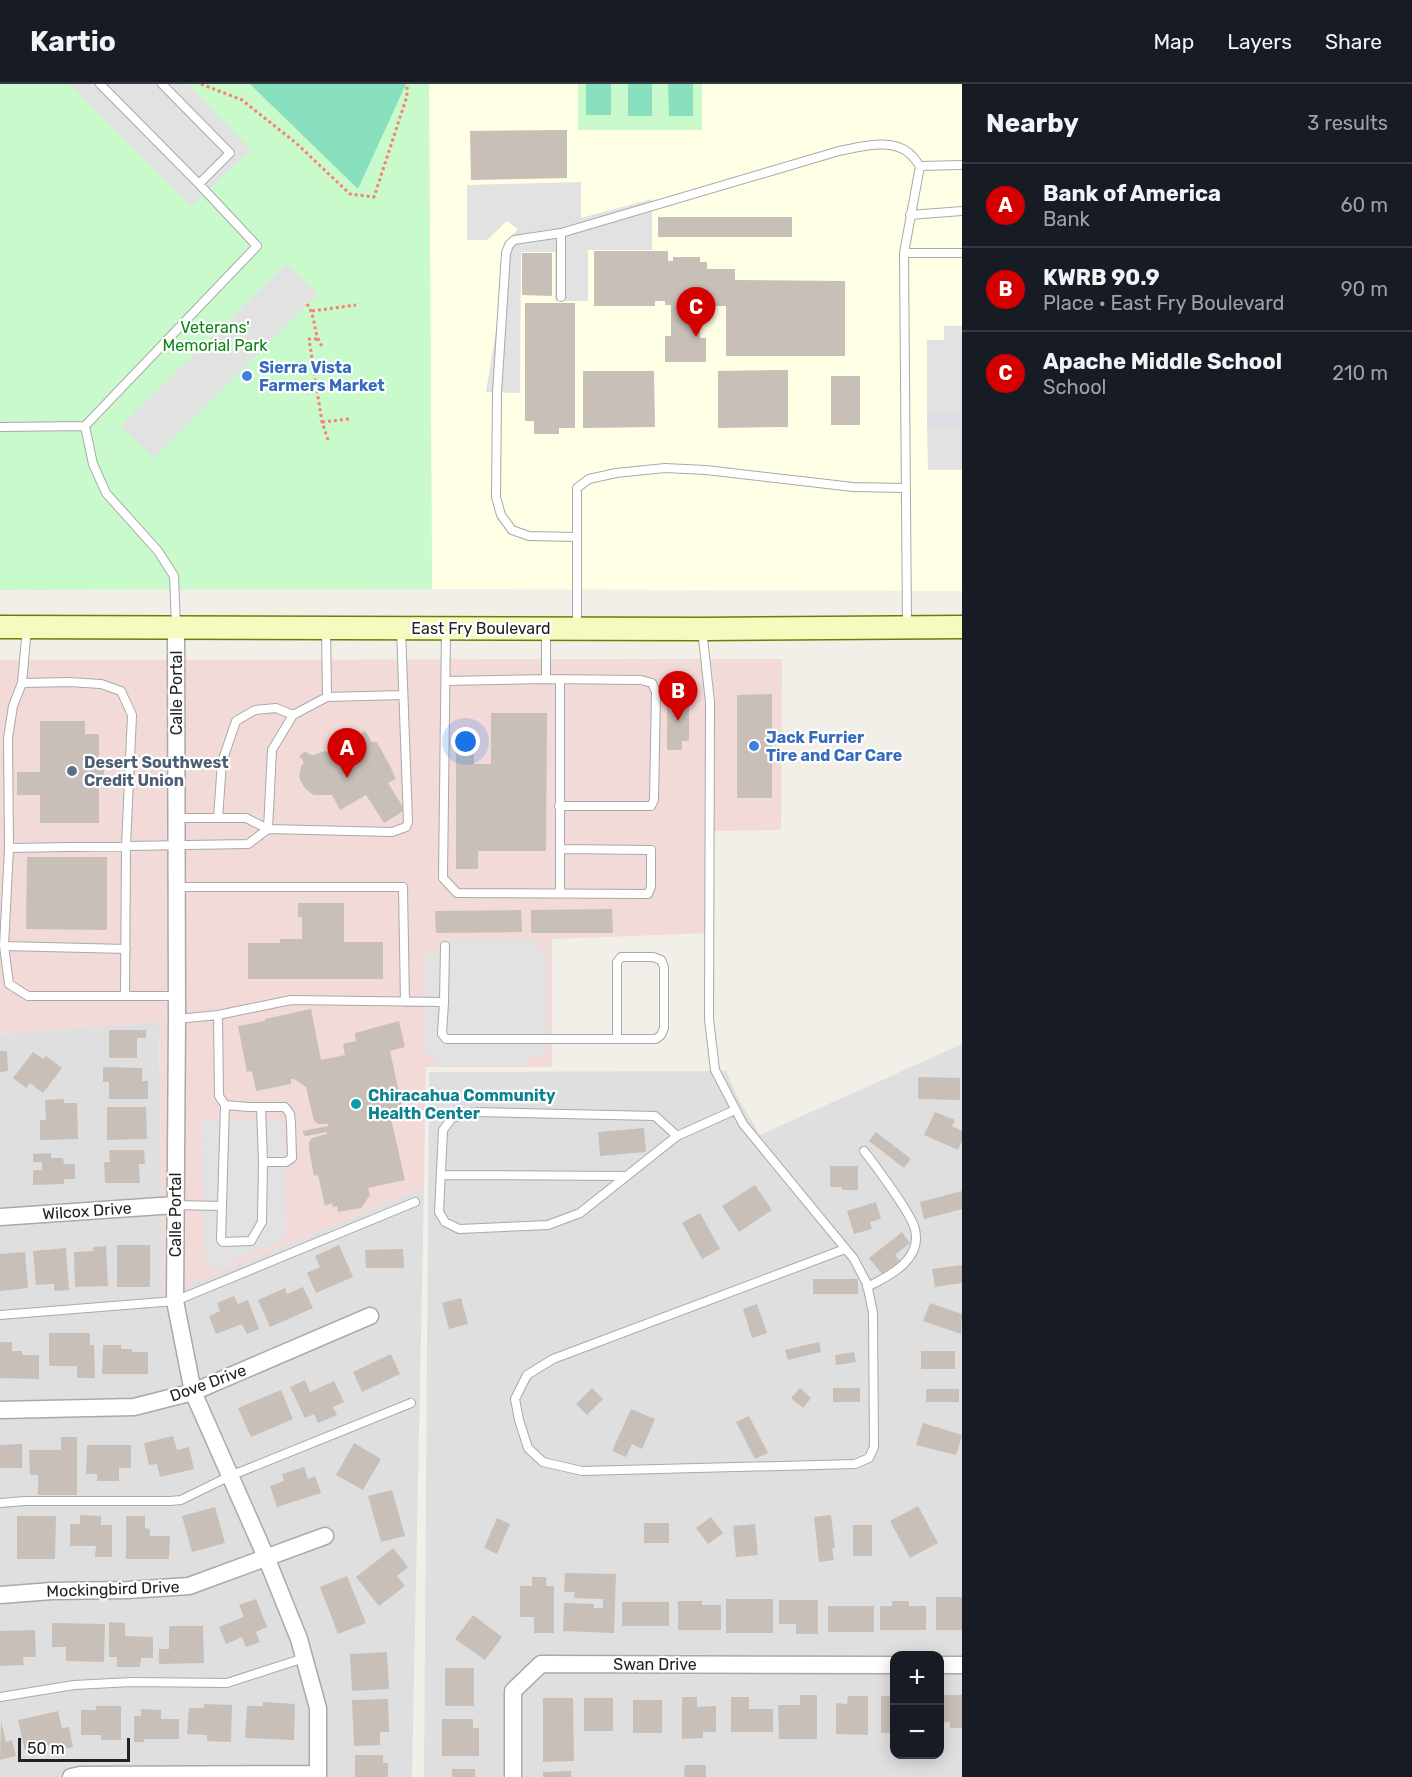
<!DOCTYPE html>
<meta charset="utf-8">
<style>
:root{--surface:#171b24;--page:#20242c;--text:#f1f3f6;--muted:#9ea1a6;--line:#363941;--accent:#d40000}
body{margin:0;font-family:Rubik,sans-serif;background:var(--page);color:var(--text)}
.controls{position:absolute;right:18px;bottom:18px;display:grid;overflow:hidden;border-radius:12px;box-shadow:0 3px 15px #0003}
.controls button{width:54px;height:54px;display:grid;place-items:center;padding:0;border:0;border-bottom:2px solid var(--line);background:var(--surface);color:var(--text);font:30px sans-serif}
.scale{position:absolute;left:18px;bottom:15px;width:112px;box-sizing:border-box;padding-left:6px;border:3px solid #222;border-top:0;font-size:16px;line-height:21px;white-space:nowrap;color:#222;-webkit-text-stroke:4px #fff;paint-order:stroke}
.you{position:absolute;left:466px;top:658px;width:21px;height:21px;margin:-15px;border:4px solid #fff;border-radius:50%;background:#1a73e8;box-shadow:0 0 0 9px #1a73e833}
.badge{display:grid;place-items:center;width:39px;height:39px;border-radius:50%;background:var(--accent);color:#fff;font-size:20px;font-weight:700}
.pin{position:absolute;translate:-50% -50px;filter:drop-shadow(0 2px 3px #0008)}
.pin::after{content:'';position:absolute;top:32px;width:21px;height:18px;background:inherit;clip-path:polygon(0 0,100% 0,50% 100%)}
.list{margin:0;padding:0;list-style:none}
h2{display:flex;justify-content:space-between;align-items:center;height:78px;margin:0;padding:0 24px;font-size:26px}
h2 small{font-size:20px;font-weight:400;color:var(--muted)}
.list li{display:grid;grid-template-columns:39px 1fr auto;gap:18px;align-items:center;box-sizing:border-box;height:84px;padding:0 24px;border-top:2px solid var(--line)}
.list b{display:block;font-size:22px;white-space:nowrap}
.list p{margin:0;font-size:20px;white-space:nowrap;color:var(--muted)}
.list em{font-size:20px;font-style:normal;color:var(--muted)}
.map{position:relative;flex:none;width:962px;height:1693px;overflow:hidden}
header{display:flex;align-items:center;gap:36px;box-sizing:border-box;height:84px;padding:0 30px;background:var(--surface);border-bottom:2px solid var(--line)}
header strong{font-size:28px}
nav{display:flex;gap:33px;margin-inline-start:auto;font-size:21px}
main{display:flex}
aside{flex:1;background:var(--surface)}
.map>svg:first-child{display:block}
.residential{fill:#e0dfdf;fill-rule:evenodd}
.commercial{fill:#f2dad9}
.education{fill:#ffffe5}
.park{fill:#c8facc}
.pitch{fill:#88e0be}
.parking{fill:#e2e2e2}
.plaza{fill:#dddde8}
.building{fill:#c7bfb8}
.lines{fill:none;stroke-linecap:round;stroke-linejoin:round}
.service-casing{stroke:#a9a9a9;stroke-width:10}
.minor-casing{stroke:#a9a9a9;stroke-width:19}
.secondary-casing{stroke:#707d05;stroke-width:25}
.path{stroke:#fa8072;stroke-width:3;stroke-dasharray:3 3;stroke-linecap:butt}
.service{stroke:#fff;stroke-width:8}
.minor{stroke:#fff;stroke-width:16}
.secondary{stroke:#f7fabf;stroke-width:22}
.shop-dot{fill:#3f7fe0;stroke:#fff;stroke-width:2}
.service-dot{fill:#5c6f8a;stroke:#fff;stroke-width:2}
.culture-dot{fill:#0f9aa8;stroke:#fff;stroke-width:2}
.labels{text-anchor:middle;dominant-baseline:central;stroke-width:4.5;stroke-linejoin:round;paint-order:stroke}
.park-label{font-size:16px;fill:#0c8416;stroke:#fff}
.shop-label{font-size:16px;font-weight:bold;fill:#366cbe;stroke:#fff;text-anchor:start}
.street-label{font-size:16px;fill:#222;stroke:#fff}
.service-label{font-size:16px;font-weight:bold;fill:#4e5e75;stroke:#fff;text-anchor:start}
.culture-label{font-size:16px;font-weight:bold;fill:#0d838f;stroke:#fff;text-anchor:start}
</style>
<header>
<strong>Kartio</strong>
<nav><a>Map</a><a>Layers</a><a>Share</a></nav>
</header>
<main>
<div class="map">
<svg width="962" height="1693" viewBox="0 0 962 1693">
<rect width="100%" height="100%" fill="#f2efe9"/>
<path class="residential" d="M159,937L163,1211L424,1104L412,1693H0V950Z
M962,960V1693H424L429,988L726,987L738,1014L760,1051ZM894,1572H940V1670H894Z"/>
<path class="commercial" d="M782,575L781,746L713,747L712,849L552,855V983H426L424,1104L163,1211L159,938L0,950V576Z"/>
<path class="education" d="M429,0H962V507L432,505Z"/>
<path class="park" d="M0,0H429L432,505L0,506Z
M578,0H702V46H578Z"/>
<path class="pitch" d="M250,0H406L358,105Z
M586,0H611V31H586Z
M628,0H652V32H628Z
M668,0H693V32H669Z"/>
<path class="parking" d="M69,0H188L251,66L191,122Z
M581,98V134L652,115V166H588V217H555V168H521L520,309L486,308L500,220L501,169L505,159L518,145L507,137L487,156H467V101Z
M286,180L318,210L154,374L121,342Z
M944,242H962V330H927V256H944Z
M927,342H962V386H928Z
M443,856H539V866H547V971H529V981H435L434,970H425V869H443Z
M202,1035L282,1036L284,1067L286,1153L212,1188L204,1166Z"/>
<path class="plaza" d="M927,330H962V342H927Z"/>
<path class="building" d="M567,46V94L471,96L470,47Z
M658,133H792V153H658Z
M594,167H668V177H673V173H700V178H707V185H735V196L845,197V272H726V222H700V254H706V278H665V252H671V221H665V217H655V222H594Z
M522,169H552V212L522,211Z
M525,219H575V344H559V350H534V337H525Z
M788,286V343L718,344V287Z
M583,287H654L655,343L583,344Z
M831,292H860V341H831Z
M772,610V714H737V611Z
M667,617H689V657H682V666H667Z
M491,629H547L546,767H478V785H456V669H474V680H491Z
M40,637H85V650H99V685H104V698H99V739H40V711H17V688H40Z
M365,647L372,658H377L390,682L396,695L388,699L405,726L384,739L366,711L340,726L332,711H314L309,708L304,703L299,693L301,683L304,678L299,672L306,667L308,670L314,671L324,667L334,669L332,665Z
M27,773H107V846L26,845Z
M298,819H344V858H383V895H248V859H280V855H302V833H298Z
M612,825L613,849H531V826Z
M521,826L522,848L436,849L435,827Z
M311,925L321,976L345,971L343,960L356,957L355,949L399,937L405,963L390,967L404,1032L391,1035L405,1096L368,1104L370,1111L361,1124L338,1128L337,1122L333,1123L332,1119L325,1122L318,1091L314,1092L309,1064V1058L312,1054L327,1050V1048L307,1052H305L303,1049V1047L328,1042V1040H318L314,1037L306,1003L294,995H291V1000L256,1007L252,987L247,988L238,942L265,937V935Z
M109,946H146V954H137V974H109Z
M0,967H7L8,987L0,988Z
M33,968L43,975L46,972L62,984L43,1009L30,999L26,1004L13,994Z
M103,983L142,984V997H148V1015H109V998H103Z
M918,993L960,994V1016L918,1015Z
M64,1015V1019H77L78,1055L40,1056V1036H46L45,1016Z
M107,1023H146L147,1055L107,1056Z
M935,1028L955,1036L952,1042L962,1047V1057L958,1066L924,1051Z
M644,1044L646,1068L600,1072L598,1048Z
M876,1048L911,1075L904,1084L869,1057Z
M109,1066H144L145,1080H139L140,1099H105L104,1078H110Z
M51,1069V1074H63L64,1080H75V1095H64V1100L33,1101V1086H42V1078H33V1070Z
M830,1082H858V1106H842V1103H830Z
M755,1101L772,1126L739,1148L722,1122Z
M962,1107V1125L924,1135L920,1118Z
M876,1118L881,1135L870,1138L872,1145L854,1150L847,1127Z
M700,1129L720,1165L702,1175L682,1139Z
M902,1148L910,1159L895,1171L900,1177L882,1190L869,1174Z
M117,1161H150V1203H117Z
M339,1161L353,1193L316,1209L307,1189L320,1183L315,1172Z
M106,1162L108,1202L75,1203L74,1168L93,1167V1163Z
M66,1164L69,1206L54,1207V1200L36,1201L33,1167Z
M403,1165L404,1184H366L365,1166Z
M25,1168L28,1204L0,1207V1170Z
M962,1181V1199L935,1203L932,1185Z
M813,1195H858V1210H813Z
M303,1203L313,1224L270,1243L258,1216L285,1204L287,1210Z
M234,1212L238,1220L248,1216L259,1245L247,1250L242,1240L216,1250L209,1232L220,1227L217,1219Z
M461,1214L468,1240L449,1245L442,1219Z
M930,1219L962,1230L961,1250L923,1237Z
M757,1220L767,1249L752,1254L743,1225Z
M49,1249H90V1261H94L95,1294H77V1282H49Z
M0,1258H12V1267H22V1271H39V1295L0,1294Z
M819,1258L821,1268L788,1276L785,1266Z
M103,1261H121V1265H132V1268H148V1290H102Z
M921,1267H955V1285H921Z
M854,1268L856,1278L836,1281L835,1271Z
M391,1270L400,1290L362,1308L353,1288Z
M305,1296L310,1308L334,1297L344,1318L333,1323L337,1331L318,1339L314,1330L305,1334L290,1303Z
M592,1304L603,1315L587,1331L576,1320Z
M800,1304L811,1314L803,1324L791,1314Z
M833,1304H860V1318H833Z
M926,1305H959V1318H926Z
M281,1306L293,1335L251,1353L238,1324Z
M631,1325L655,1335L642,1365L632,1360L626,1373L612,1367Z
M749,1332L768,1369L755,1375L736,1338Z
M923,1339L962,1351L956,1371L916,1361Z
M173,1352L177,1366L189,1363L194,1385L160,1393L157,1380L149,1381L144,1359Z
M61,1353H77V1411H38V1391H30L29,1366H61Z
M354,1359L381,1375L363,1406L336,1391Z
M22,1360V1384H0V1361Z
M87,1361H131V1384H119V1397H97V1390H86Z
M304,1383L308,1395L315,1392L321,1409L277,1423L270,1402L284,1397L282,1390Z
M392,1406L405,1452L381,1458L368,1412Z
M918,1422L938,1459L910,1474L890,1437Z
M215,1423L225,1459L192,1468L182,1432Z
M80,1431L101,1432V1441H112V1473H95L96,1462H70V1440H80Z
M831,1431L835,1464H832L834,1476L819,1478L814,1433Z
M17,1432H56L55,1475H17Z
M126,1432H145V1444L150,1445V1452H170L169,1475H126Z
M711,1433L723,1449L708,1460L696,1444Z
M497,1434L510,1440L497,1470L484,1464Z
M644,1439H669V1459H644Z
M755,1440L758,1471L736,1473L733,1442Z
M853,1441H872V1472H853Z
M393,1464L408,1483L397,1492L405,1502L379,1522L356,1493Z
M565,1489L616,1490L614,1549L563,1547L564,1519L594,1520V1524H603V1515L574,1514L575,1508H564Z
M347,1492L366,1539L338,1550L320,1503Z
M532,1493H546V1502H554V1549H534V1533H520V1502H532Z
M936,1513H962V1546H936Z
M256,1515L267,1543L256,1548L260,1558L246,1563L242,1553L226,1560L219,1543L244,1533L239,1521Z
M726,1515H773V1549H726Z
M779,1516H818V1550H796V1540H779Z
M678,1517H702V1521H721V1546H678Z
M892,1517H909V1522H926V1546H880V1522H892Z
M622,1518H669V1542H622Z
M828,1522H874V1548H828Z
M473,1531L502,1553L485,1576L455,1555Z
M109,1538L125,1539V1552L153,1553V1574H141L140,1583H117V1573H109Z
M52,1539L105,1540L104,1578L66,1577V1563H52Z
M169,1542H203L204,1579L159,1580V1565H169Z
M35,1546L36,1573H23L24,1581L0,1582V1547Z
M387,1568L389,1605L352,1607L350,1570Z
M445,1584H474V1622H445Z
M800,1611H817V1655H779L778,1621H800Z
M940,1611H962V1644H950V1638H940Z
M848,1612H868V1651L836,1650V1619L847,1620Z
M881,1612H894V1649H881Z
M682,1613H697V1623L716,1622V1648H703V1654L682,1655Z
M731,1613H749V1625H773V1648H731Z
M543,1614H573L574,1677L543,1678Z
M584,1614H613V1647H584Z
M388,1615L389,1648H380V1661L354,1662L352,1616Z
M633,1616H662V1649H633Z
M263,1618L295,1620L294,1656L245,1654L247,1622H263Z
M204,1620L232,1621L231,1658L207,1657V1651L187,1650L189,1624H204Z
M96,1622H121V1656H101V1651H81V1626H96Z
M141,1625L161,1626V1635H179V1655H144V1658H134V1632H141Z
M58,1627L62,1644L69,1643L73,1663L54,1667L53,1661L25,1667L18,1636Z
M442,1635H473V1644H479V1672H442Z
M1,1637L6,1658L12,1656L16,1672L0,1676Z
M355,1671H383V1679H388V1693H355Z
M685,1681H706V1693H684Z
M452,1685H475V1693H452Z
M571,1687V1693H543V1688Z"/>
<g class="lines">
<g class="service-casing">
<path id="service" d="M100,0L199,100L230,69L162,0
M910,131L962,127
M561,149V213
M904,169H962
M85,342L93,380L106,409L158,467L174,492L176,542
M0,343L85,342L257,162L199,100
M577,453L529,452L512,446L501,431L496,413L497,309L506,169L509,161L514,156L561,149L839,67C861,63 893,53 911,71C915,74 917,79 920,82
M907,543L904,169L920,82L962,81
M326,544L327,613
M577,544V404L589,395L616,389L665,384L706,386L853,403L906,404
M446,545L443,794L457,809L648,810L651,803V766L560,765
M546,545V595L641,596L652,599L656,608L654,716L651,722H559
M702,545L710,618L709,935L715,986L743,1040L854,1175L867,1200L873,1229L874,1363L869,1374L855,1380L582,1387L543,1378L528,1364L519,1336L515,1315L527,1291L553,1275L845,1165
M560,595V810
M446,597L546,595
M22,599L27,543
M176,734H246L268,745L392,748L406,743L408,738L401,545
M218,734L222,678L236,637L255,626L276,624L293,631
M268,745L272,666L293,631L327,613L403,611
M9,764L8,654L13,622L22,599L69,598L101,600L121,607L132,631L126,762L125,912
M177,803H403L405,918
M4,862L126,865
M177,912H28L9,900L4,862L9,764L248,760L268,745
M444,918L442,950L446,955H656L661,951L664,944V883L661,876L653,873H621L617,878V955
M218,931L219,1012L225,1021L249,1023H285L290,1030L291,1039L292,1074L286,1078H263
M177,935L218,931L291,916L444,918L445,862
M225,1021L221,1156L223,1158L251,1157L262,1138L263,1078L261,1023
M677,1052L580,1129L548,1141L459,1145L445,1138L439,1128L443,1046L452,1034L475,1028L655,1032L677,1052L735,1026
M864,1067C876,1082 887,1098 898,1114C904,1123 910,1132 914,1142C925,1174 890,1192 867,1203
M441,1091L627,1092
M175,1121L221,1122
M0,1231L175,1217L415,1118
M0,1419L25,1417H170L181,1416L230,1392L411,1319
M0,1613L74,1601L132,1598L227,1599L304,1574"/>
</g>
<g class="minor-casing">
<path id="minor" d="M176,543L177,935L175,1217L193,1308L266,1473L299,1555L318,1624V1693
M0,1133L175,1121
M0,1326L134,1323L193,1308L370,1232
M0,1511L52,1507L128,1506L189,1502L325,1452
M940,1581H962
M71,1693L80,1691L318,1690
M513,1693V1607L541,1580L894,1581"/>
</g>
<g class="secondary-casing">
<path id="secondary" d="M0,543L702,545L962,543"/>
</g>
<path class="path" d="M201,0L242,16L296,59L350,110L374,113L407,12V0
M307,220C317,234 312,248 323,264
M312,227L356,221
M317,255H309L322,338L328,356
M322,338L349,335"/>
<use href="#service" class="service"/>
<use href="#minor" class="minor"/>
<use href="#secondary" class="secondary"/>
</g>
<g class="shop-dot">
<circle cx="247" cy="292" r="6"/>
<circle cx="754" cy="662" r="6"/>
</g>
<circle class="service-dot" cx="72" cy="687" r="6"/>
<circle class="culture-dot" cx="356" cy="1020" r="6"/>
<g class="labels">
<g class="park-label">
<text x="215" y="243">Veterans'<tspan x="215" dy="18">Memorial Park</tspan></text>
</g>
<g class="shop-label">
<text x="259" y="283">Sierra Vista<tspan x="259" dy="18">Farmers Market</tspan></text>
<text x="766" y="653">Jack Furrier<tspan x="766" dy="18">Tire and Car Care</tspan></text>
</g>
<g class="street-label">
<text x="481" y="544">East Fry Boulevard</text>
<text transform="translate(176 609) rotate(-90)">Calle Portal</text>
<text transform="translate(87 1127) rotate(-4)">Wilcox Drive</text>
<text transform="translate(175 1131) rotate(-90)">Calle Portal</text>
<text transform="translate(208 1299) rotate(-20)">Dove Drive</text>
<text transform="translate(113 1505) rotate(-2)">Mockingbird Drive</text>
<text x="655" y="1580">Swan Drive</text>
</g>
<g class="service-label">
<text x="84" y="678">Desert Southwest<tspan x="84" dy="18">Credit Union</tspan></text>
</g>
<g class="culture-label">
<text x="368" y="1011">Chiracahua Community<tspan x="368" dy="18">Health Center</tspan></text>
</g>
</g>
</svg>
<div class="controls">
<button>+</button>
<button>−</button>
</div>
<div class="scale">50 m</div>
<div class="you"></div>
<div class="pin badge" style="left:347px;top:694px">A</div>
<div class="pin badge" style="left:678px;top:637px">B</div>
<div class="pin badge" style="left:696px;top:253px">C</div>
</div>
<aside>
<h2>Nearby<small>3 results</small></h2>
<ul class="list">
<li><span class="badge">A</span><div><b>Bank of America</b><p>Bank</p></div><em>60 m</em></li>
<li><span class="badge">B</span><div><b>KWRB 90.9</b><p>Place · East Fry Boulevard</p></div><em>90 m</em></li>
<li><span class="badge">C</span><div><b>Apache Middle School</b><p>School</p></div><em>210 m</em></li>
</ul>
</aside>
</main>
